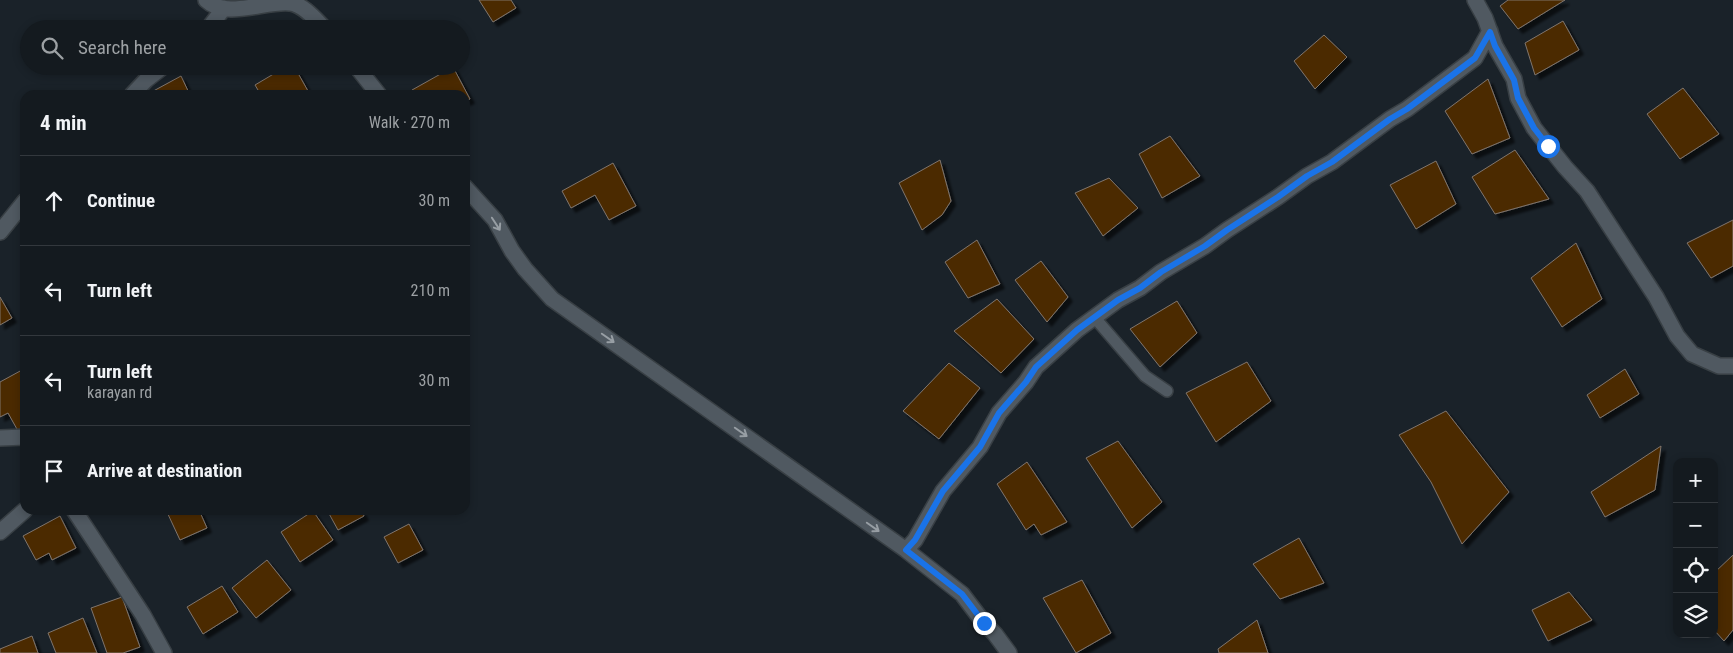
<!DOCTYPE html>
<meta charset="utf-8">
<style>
:root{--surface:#141a1f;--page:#1d2328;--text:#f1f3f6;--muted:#9da1a4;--line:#33383d}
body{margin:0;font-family:"Roboto Condensed",sans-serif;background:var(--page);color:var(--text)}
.controls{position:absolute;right:15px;bottom:15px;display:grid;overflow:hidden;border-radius:10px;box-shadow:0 2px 8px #0003}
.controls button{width:45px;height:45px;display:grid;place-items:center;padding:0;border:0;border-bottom:1px solid var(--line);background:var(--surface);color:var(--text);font:25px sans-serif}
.stop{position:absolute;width:15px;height:15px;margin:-11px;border:4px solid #1a73e8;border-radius:50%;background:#fff}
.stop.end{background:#1a73e8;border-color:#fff;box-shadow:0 1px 5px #0008}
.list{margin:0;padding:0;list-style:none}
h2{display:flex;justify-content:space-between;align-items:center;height:65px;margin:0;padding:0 20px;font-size:21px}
h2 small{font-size:16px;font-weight:400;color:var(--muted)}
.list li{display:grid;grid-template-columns:32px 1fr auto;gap:15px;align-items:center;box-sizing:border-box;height:90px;padding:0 20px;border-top:1px solid var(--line)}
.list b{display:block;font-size:19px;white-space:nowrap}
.list p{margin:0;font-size:16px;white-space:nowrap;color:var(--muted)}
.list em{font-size:16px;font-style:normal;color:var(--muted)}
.icon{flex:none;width:28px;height:28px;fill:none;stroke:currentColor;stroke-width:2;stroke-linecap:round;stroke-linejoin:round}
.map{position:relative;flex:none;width:1733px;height:653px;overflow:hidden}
.search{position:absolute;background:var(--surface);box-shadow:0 2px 8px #0003;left:20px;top:20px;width:450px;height:55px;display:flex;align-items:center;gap:12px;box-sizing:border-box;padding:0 18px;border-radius:28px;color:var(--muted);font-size:19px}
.panel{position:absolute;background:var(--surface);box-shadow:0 2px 8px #0003;left:20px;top:90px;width:450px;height:425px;border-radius:15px}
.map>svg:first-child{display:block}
.building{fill:#4c2a01;stroke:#7f756d;filter:url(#shadow)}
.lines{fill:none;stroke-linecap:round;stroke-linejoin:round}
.lane-casing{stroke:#383f44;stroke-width:14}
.street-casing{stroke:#383f44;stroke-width:18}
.lane{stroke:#505961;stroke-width:11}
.street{stroke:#505961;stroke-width:15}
.oneway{stroke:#979ea4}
.route{stroke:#1a73e8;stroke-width:6}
</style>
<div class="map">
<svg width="1733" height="653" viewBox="0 0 1733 653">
<defs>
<filter id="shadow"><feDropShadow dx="4.5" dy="4.5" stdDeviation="1" flood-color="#0009"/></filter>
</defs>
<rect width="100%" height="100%" fill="#1a2229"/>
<path class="building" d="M479,0H511L516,8L493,22Z
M1508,0H1565L1518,29L1500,6Z
M1563,21L1579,50L1535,75L1525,43Z
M1324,35L1347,57L1315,89L1294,61Z
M287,66H294L308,91L302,95H261L255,85Z
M453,67L470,99L465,101V95H415L412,90Z
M181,76L190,95H146Z
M1488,79L1510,138L1472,154L1445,111Z
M1683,88L1719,134L1680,159L1647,114Z
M1170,136L1200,176L1162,198L1139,154Z
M1515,150L1549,199L1495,214L1472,177Z
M940,160L951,201L942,215L922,230L899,183Z
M1436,161L1456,204L1416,229L1390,185Z
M613,163L636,206L609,220L595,195L571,208L562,191Z
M1109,178L1138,208L1103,236L1075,193Z
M1733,220V266L1711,278L1687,243Z
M977,240L1000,284L968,298L945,262Z
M1576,243L1602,299L1562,327L1531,278Z
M1041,261L1068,297L1047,322L1015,280Z
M0,297L12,318L0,325Z
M997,299L1034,339L1001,373L954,331Z
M1177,301L1197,333L1160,367L1130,329Z
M1247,362L1271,401L1216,442L1186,393Z
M949,363L980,388L939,439L903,411Z
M1625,369L1639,394L1600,418L1587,395Z
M22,370L25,375V427L18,431L8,413L0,417V382Z
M1446,411L1509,492L1462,544L1431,482L1399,435Z
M1118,441L1162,502L1132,528L1086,458Z
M1661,446L1655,490L1605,517L1591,492Z
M1027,462L1067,522L1041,535L1034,524L1026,530L997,484Z
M166,510H199L207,528L180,540Z
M327,510H361L364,516L338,530Z
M313,511L333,540L300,562L281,532Z
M60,516L76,548L52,560L49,553L36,560L23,536Z
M409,524L423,550L398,563L384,537Z
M1299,538L1324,583L1280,599L1253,564Z
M1733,555V630L1724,641L1714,630V573Z
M267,560L291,590L256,618L232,588Z
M1082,580L1111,633L1076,653L1043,598Z
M222,586L238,612L203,634L187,607Z
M1569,592L1592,620L1548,641L1532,610Z
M122,597L140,647L123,653H107L91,608Z
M83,618L97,653H56L48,633Z
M1257,620L1268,653H1219L1218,649Z
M32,636L38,653H0V649Z"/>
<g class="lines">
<g class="lane-casing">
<path id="lane" d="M1095,318L1145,376L1167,391"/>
</g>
<g class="street-casing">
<path id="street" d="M206,0C227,20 266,0 290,3C303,4 316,20 325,29
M1475,0L1485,18L1495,46L1514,79L1518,98L1534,128L1565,167L1587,191L1656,297L1677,336L1692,354L1719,366H1733
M208,29L224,8
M356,66L379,95
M132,95L146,80L164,66
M465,187L495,220L512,251L525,269L552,299L906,550L915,540L943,491L980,447L999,413L1026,382L1036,367L1077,330L1118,300L1140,288L1161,272L1205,246L1227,230L1278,197L1307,176L1332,162L1390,119L1407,109L1475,58L1490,31
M0,232L25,201
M0,438L25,437
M74,510L143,615L164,653
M0,532L25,510
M906,550L962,594L984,623L995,634L1009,653"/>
</g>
<use href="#lane" class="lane"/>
<use href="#street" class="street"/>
</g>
<defs><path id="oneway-shaft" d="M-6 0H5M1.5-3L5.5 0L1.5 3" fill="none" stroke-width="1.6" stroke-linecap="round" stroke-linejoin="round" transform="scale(1.25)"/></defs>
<g class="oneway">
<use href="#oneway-shaft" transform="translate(496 224) rotate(57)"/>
<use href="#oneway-shaft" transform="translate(608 338) rotate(35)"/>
<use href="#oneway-shaft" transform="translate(741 432) rotate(35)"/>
<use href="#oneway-shaft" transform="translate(873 527) rotate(35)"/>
</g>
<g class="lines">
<path class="route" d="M984,623L962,594L906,550L915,540L943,491L980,447L999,413L1026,382L1036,367L1077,330L1118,300L1140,288L1161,272L1205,246L1227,230L1278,197L1307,176L1332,162L1390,119L1407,109L1475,58L1490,32L1495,46L1514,80L1518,98L1534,128L1548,146"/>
</g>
</svg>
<div class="controls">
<button>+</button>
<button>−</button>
<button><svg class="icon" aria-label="locate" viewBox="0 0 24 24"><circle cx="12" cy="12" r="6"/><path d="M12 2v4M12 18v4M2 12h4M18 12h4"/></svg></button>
<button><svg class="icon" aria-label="layers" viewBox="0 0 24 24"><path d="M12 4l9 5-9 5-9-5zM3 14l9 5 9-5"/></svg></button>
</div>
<div class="stop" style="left:1548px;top:146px"></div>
<div class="stop end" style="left:984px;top:623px"></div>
<div class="search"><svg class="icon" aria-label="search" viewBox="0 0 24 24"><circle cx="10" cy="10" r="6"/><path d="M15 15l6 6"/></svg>Search here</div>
<section class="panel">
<h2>4 min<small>Walk · 270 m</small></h2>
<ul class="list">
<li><svg class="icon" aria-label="ahead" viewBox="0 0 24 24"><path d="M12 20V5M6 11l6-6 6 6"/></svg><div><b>Continue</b></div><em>30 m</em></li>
<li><svg class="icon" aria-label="left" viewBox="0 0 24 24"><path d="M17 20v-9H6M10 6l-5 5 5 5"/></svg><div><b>Turn left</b></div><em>210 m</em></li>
<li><svg class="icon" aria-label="left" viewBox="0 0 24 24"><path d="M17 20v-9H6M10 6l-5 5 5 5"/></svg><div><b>Turn left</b><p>karayan rd</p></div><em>30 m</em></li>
<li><svg class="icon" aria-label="arrive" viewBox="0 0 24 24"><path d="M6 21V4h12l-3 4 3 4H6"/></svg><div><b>Arrive at destination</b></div></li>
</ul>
</section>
</div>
